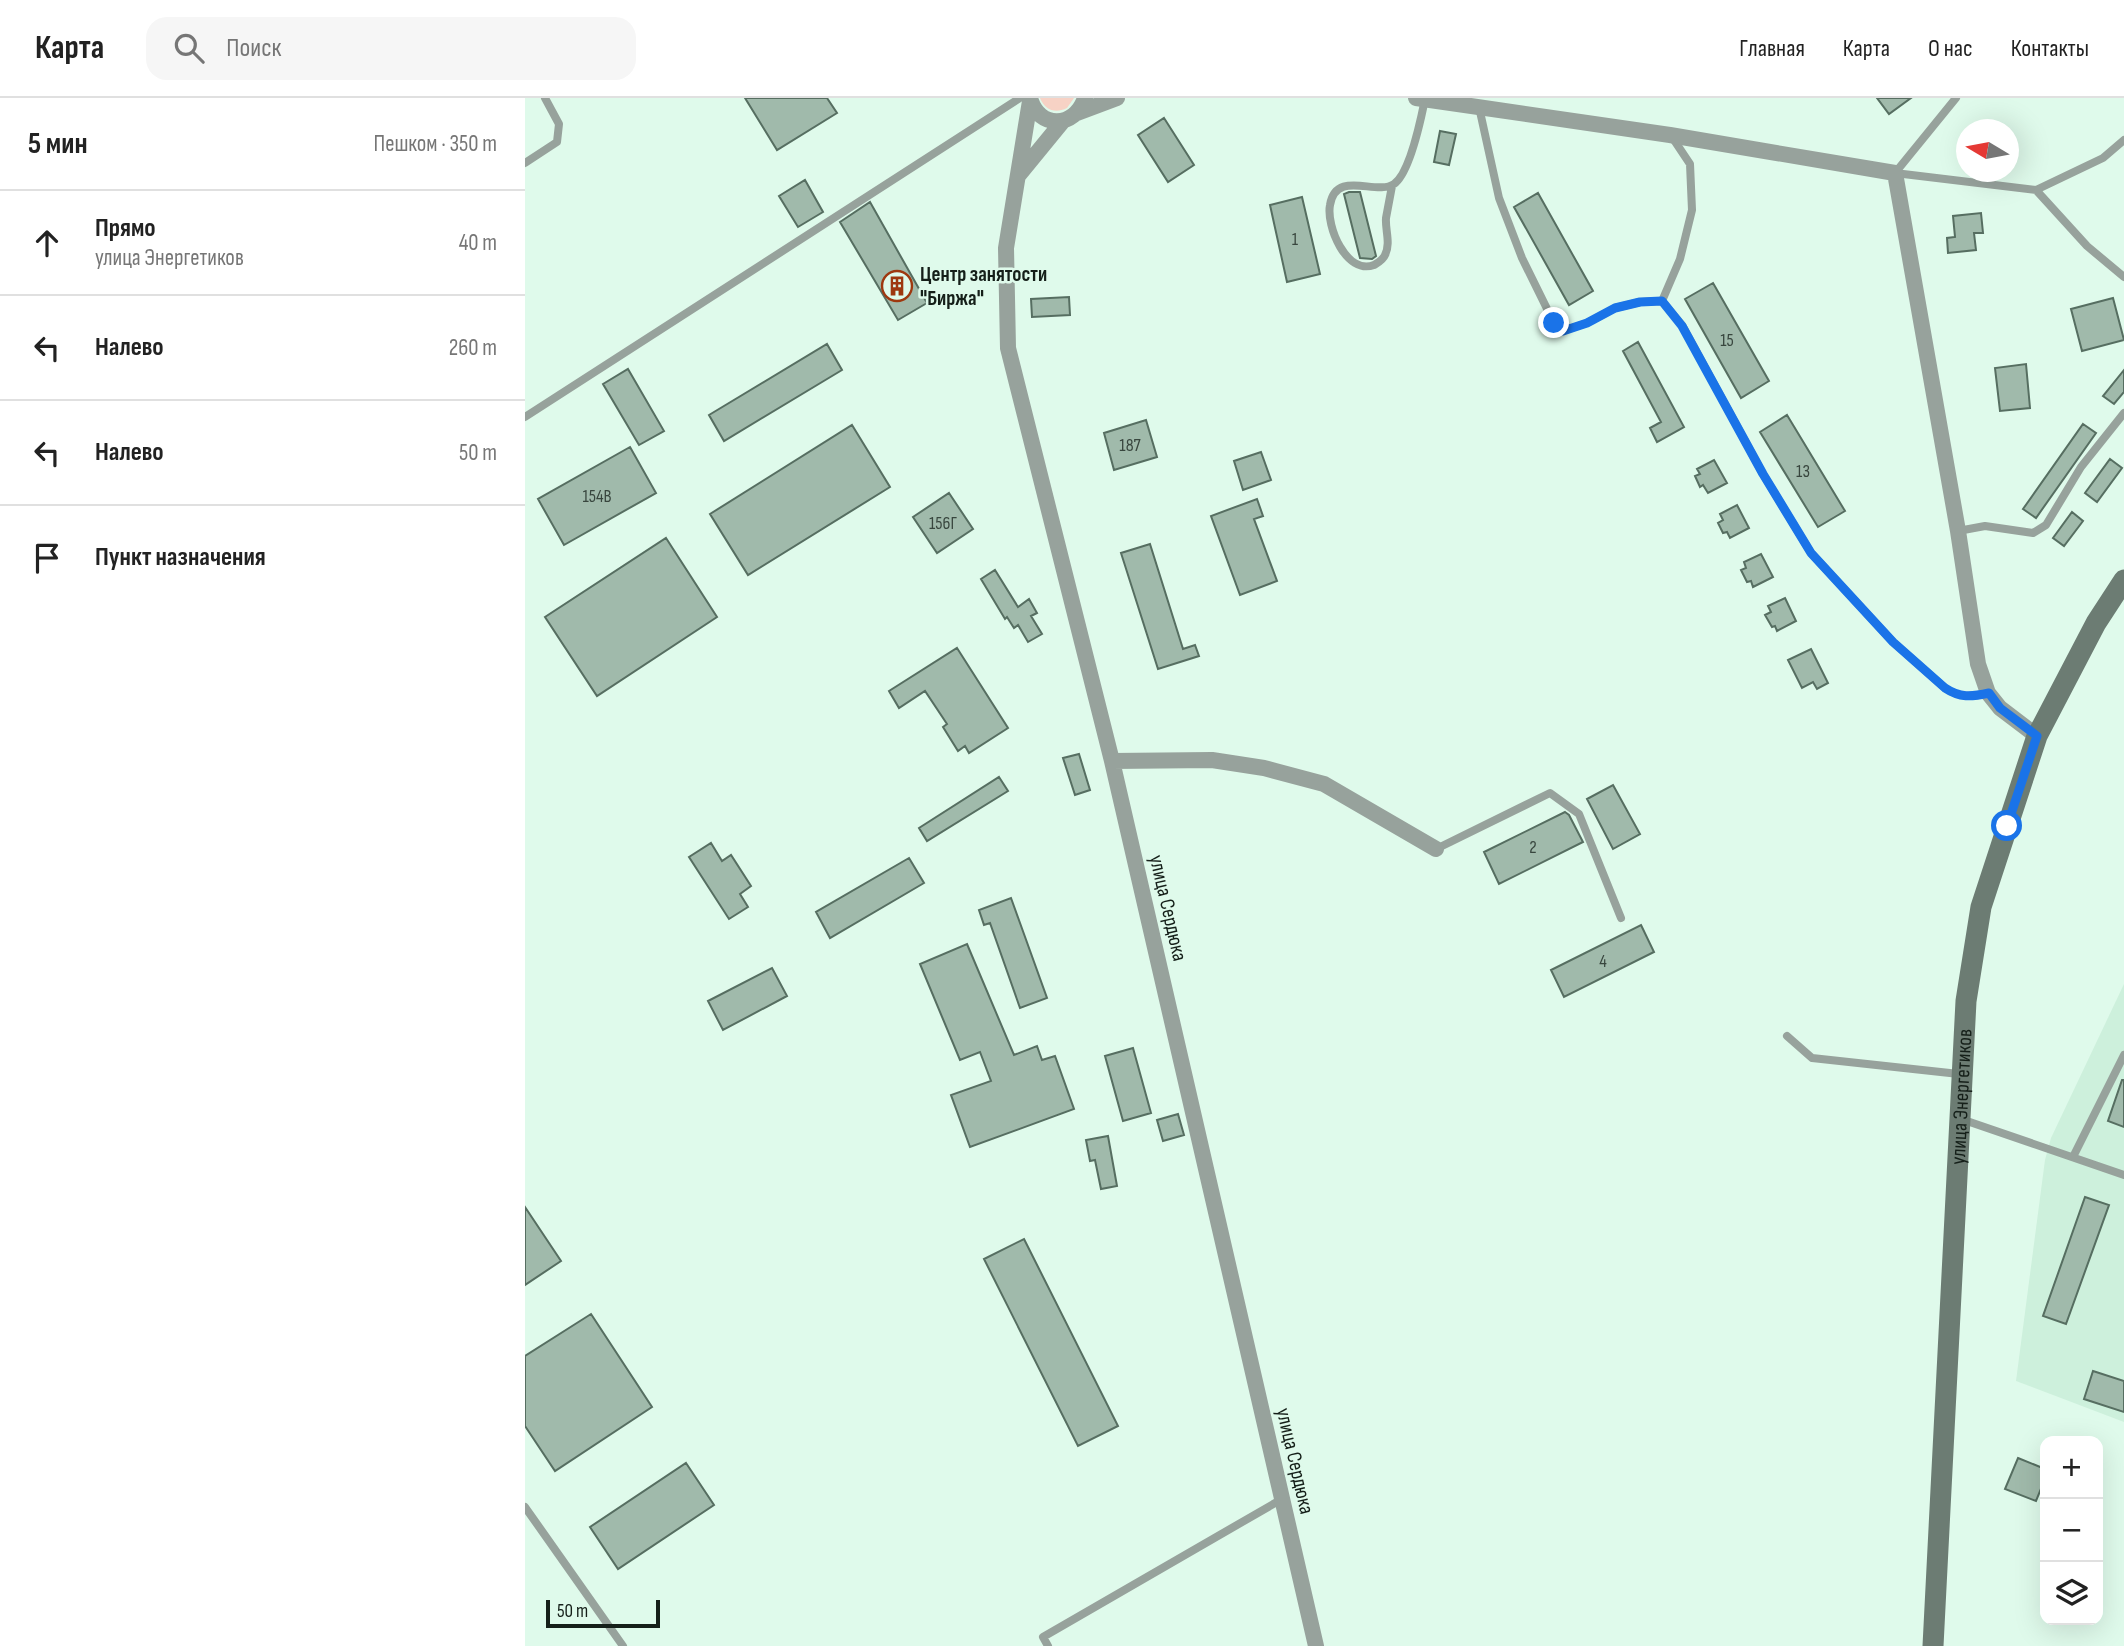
<!DOCTYPE html>
<html lang="ru">
<meta charset="utf-8">
<style>
:root{--surface:#fff;--page:#f6f6f6;--text:#222;--muted:#767676;--line:#e0e0e0}
body{margin:0;font-family:"Sofia Sans Condensed",sans-serif;background:var(--page);color:var(--text)}
.controls{position:absolute;right:21px;bottom:21px;display:grid;overflow:hidden;border-radius:14px;box-shadow:0 7px 28px #0002}
.controls button{width:63px;height:63px;display:grid;place-items:center;padding:0;border:0;border-bottom:2px solid var(--line);background:var(--surface);color:var(--text);font:35px sans-serif}
.compass{position:absolute;left:1431px;top:21px;width:63px;height:63px;border-radius:50%;background:var(--surface);box-shadow:0 7px 28px #0002;rotate:280deg}
.scale{position:absolute;left:21px;bottom:18px;width:114px;box-sizing:border-box;padding-left:7px;border:4px solid #151f19;border-top:0;font-size:19px;line-height:24px;white-space:nowrap;color:#151f19;-webkit-text-stroke:5px #dffaeb;paint-order:stroke}
.stop{position:absolute;width:21px;height:21px;margin:-16px;border:5px solid #1a73e8;border-radius:50%;background:#fff}
.stop.end{background:#1a73e8;border-color:#fff;box-shadow:0 2px 7px #0008}
.list{margin:0;padding:0;list-style:none}
h2{display:flex;justify-content:space-between;align-items:center;height:91px;margin:0;padding:0 28px;font-size:30px}
h2 small{font-size:23px;font-weight:400;color:var(--muted)}
.list li{display:grid;grid-template-columns:46px 1fr auto;gap:21px;align-items:center;box-sizing:border-box;height:105px;padding:0 28px;border-top:2px solid var(--line)}
.list b{display:block;font-size:26px;white-space:nowrap}
.list p{margin:0;font-size:23px;white-space:nowrap;color:var(--muted)}
.list em{font-size:23px;font-style:normal;color:var(--muted)}
.icon{flex:none;width:38px;height:38px;fill:none;stroke:currentColor;stroke-width:2;stroke-linecap:round;stroke-linejoin:round}
.map{position:relative;flex:none;width:1599px;height:1548px;overflow:hidden}
header{display:flex;align-items:center;gap:42px;box-sizing:border-box;height:98px;padding:0 35px;background:var(--surface);border-bottom:2px solid var(--line)}
header strong{font-size:33px}
nav{display:flex;gap:38px;margin-inline-start:auto;font-size:24px}
.search{width:490px;height:63px;background:var(--page);display:flex;align-items:center;gap:18px;box-sizing:border-box;padding:0 24px;border-radius:21px;color:var(--muted);font-size:26px}
main{display:flex}
aside{flex:1;background:var(--surface)}
.map>svg:first-child{display:block}
.built{fill:#cdf0dc}
.green{fill:#f7d2c5}
.building{fill:#a0baab;stroke:#566e61;stroke-width:2}
.lines{fill:none;stroke-linecap:round;stroke-linejoin:round}
.lane{stroke:#97a29c;stroke-width:8}
.street{stroke:#97a29c;stroke-width:16}
.secondary{stroke:#6c7c73;stroke-width:21}
.route{stroke:#1a73e8;stroke-width:9}
.labels{text-anchor:middle;dominant-baseline:central;stroke-width:5;stroke-linejoin:round;paint-order:stroke}
.number-label{font-size:18px;fill:#38463e}
.poi-label{font-size:21px;font-weight:bold;fill:#151f19;stroke:#dffaeb;text-anchor:start}
.street-label{font-size:21px;fill:#151f19;stroke:#dffaeb}
</style>
<header>
<strong>Карта</strong>
<div class="search"><svg class="icon" aria-label="search" viewBox="0 0 24 24"><circle cx="10" cy="10" r="6"/><path d="M15 15l6 6"/></svg>Поиск</div>
<nav><a>Главная</a><a>Карта</a><a>О нас</a><a>Контакты</a></nav>
</header>
<main>
<aside>
<h2>5 мин<small>Пешком · 350 m</small></h2>
<ul class="list">
<li><svg class="icon" aria-label="ahead" viewBox="0 0 24 24"><path d="M12 20V5M6 11l6-6 6 6"/></svg><div><b>Прямо</b><p>улица Энергетиков</p></div><em>40 m</em></li>
<li><svg class="icon" aria-label="left" viewBox="0 0 24 24"><path d="M17 20v-9H6M10 6l-5 5 5 5"/></svg><div><b>Налево</b></div><em>260 m</em></li>
<li><svg class="icon" aria-label="left" viewBox="0 0 24 24"><path d="M17 20v-9H6M10 6l-5 5 5 5"/></svg><div><b>Налево</b></div><em>50 m</em></li>
<li><svg class="icon" aria-label="arrive" viewBox="0 0 24 24"><path d="M6 21V4h12l-3 4 3 4H6"/></svg><div><b>Пункт назначения</b></div></li>
</ul>
</aside>
<div class="map">
<svg width="1599" height="1548" viewBox="0 0 1599 1548">
<rect width="100%" height="100%" fill="#dffaeb"/>
<path class="built" d="M1599,886V1324L1491,1283L1520,1062L1526,1040Z"/>
<path class="green" d="M515,0H549L542,10C530,16 520,12 515,0Z"/>
<path class="building" d="M220,0H302L312,15L252,52Z
M1352,0H1386L1364,16Z
M639,20L669,67L643,84L613,37Z
M915,33L931,36L924,67L909,64Z
M280,82L298,114L273,129L254,98Z
M824,94H835L851,158L847,161L835,160L819,96Z
M1013,95L1068,193L1044,207L989,109Z
M777,99L795,176L762,184L745,107Z
M345,104L402,205L373,222L315,124Z
M1456,115L1458,135H1449L1451,152L1423,155L1422,140L1430,139L1428,118Z
M1188,185L1244,283L1216,300L1160,201Z
M544,199L545,217L507,219L506,201Z
M1588,200L1599,242L1557,253L1546,211Z
M1113,244L1159,329L1132,344L1125,330L1136,324L1098,253Z
M302,246L317,272L199,343L184,317Z
M1501,266L1505,310L1475,313L1470,270Z
M103,271L139,333L114,347L78,286Z
M1599,272V294L1589,306L1578,298Z
M1262,317L1320,413L1293,429L1235,334Z
M621,322L632,359L589,372L579,335Z
M1558,326L1571,335L1511,420L1498,411Z
M327,327L365,389L223,477L185,416Z
M105,349L131,395L39,447L13,401Z
M736,354L746,382L718,392L709,363Z
M1585,361L1597,370L1572,404L1560,395Z
M1189,362L1202,385L1183,395L1178,387L1175,389L1170,378L1175,376L1172,371Z
M424,395L448,431L412,455L388,419Z
M732,401L738,418L729,421L752,483L715,497L686,418Z
M1212,407L1224,430L1205,440L1202,434L1198,435L1193,425L1198,422L1195,416Z
M1547,414L1558,423L1539,448L1528,440Z
M141,440L192,519L72,598L20,519Z
M625,446L658,551L670,547L674,558L633,571L596,455Z
M1236,456L1248,479L1228,489L1226,483L1222,484L1216,472L1221,470L1219,464Z
M470,472L493,509L504,501L512,515L506,518L517,536L503,544L493,527L489,530L482,519L480,521L456,481Z
M1260,500L1271,523L1252,533L1250,528L1247,529L1240,517L1246,514L1243,508Z
M432,550L483,630L444,655L440,648L433,653L418,629L422,626L400,593L374,610L364,593Z
M1286,551L1303,585L1292,591L1288,584L1277,590L1263,562Z
M554,656L565,692L550,697L538,660Z
M474,679L483,693L402,743L394,730Z
M1088,687L1115,736L1088,751L1062,701Z
M1040,714L1044,717L1058,744L974,786L959,754Z
M186,745L197,763L206,757L226,788L215,796L223,809L204,821L164,759Z
M384,760L399,785L305,840L291,814Z
M486,800L522,900L495,910L465,825L459,827L454,812Z
M1116,827L1129,854L1039,899L1026,872Z
M442,846L489,957L512,948L517,962L530,958L549,1011L445,1049L426,997L466,983L455,954L435,962L395,866Z
M247,870L262,898L198,932L183,903Z
M608,950L626,1015L598,1023L580,958Z
M1597,982H1599V1029L1583,1023Z
M653,1016L659,1037L638,1043L632,1022Z
M583,1038L592,1088L576,1091L570,1062L565,1063L561,1042Z
M1560,1099L1584,1107L1541,1226L1518,1218Z
M0,1109L36,1163L0,1187Z
M499,1141L593,1328L553,1348L459,1161Z
M66,1216L127,1309L30,1373L0,1328V1258Z
M1568,1273L1599,1283V1314L1559,1301Z
M1493,1360L1520,1371V1381L1511,1403L1480,1391Z
M161,1365L189,1407L93,1471L65,1429Z"/>
<g class="lines">
<path class="lane" d="M1431,0L1370,75L1511,92L1578,60L1599,42
M954,9L974,100L997,160L1029,225L1038,233L1062,225L1090,210L1115,204L1137,203
M1147,39L1165,66L1167,112L1155,161L1137,203L1157,227L1238,376L1286,455L1368,544L1420,590C1435,600 1446,599 1463,595
M0,65L32,44L34,26L20,0
M867,88C865,99 863,109 861,120C860,132 866,145 860,157C858,162 854,164 849,167C821,177 801,128 805,107C811,71 851,98 869,86C885,75 896,21 900,1
M1511,92L1562,148L1599,179
M0,319L495,0
M1433,433L1460,428L1508,435L1521,427L1556,369L1599,315
M911,751L1025,695L1054,716L1096,820
M1262,938L1287,960L1434,976
M1436,1021L1599,1077
M1548,1059L1599,957
M0,1409L98,1548
M523,1548L518,1539L757,1401"/>
<path class="street" d="M505,0C514,32 550,30 560,0
M891,0L1145,37L1370,75L1433,433L1453,566L1463,595L1475,610L1512,638
M505,3L481,150L483,250L587,663L791,1548
M552,15L592,0
M493,78L538,23
M587,663L687,662L739,670L799,686L911,751"/>
<path class="secondary" id="s1" d="M1408,1548L1441,903L1456,809L1512,638L1571,525L1599,482"/>
</g>
<g class="lines">
<path class="route" d="M1029,225L1038,233L1062,225L1090,210L1115,204L1137,203L1157,228L1238,376L1286,455L1368,544L1420,590C1435,600 1446,599 1464,595L1475,610L1512,638L1482,728"/>
</g>
<defs>
<g id="building-ring" transform="scale(1.575)"><circle r="9.5" fill="#dffaeb" stroke="#9e380f" stroke-width="1.5"/><path d="M-4-6H4V6H1V3H-1V6H-4ZM-2.5-4.3h1.7v1.8h-1.7ZM.8-4.3h1.7v1.8H.8ZM-2.5-1h1.7V.8h-1.7ZM.8-1h1.7V.8H.8Z" fill="#9e380f"/></g>
</defs>
<g fill-rule="evenodd">
<use href="#building-ring" x="372" y="188"/>
</g>
<g class="labels">
<g class="number-label">
<text x="770" y="141">1</text>
<text x="1202" y="242">15</text>
<text x="605" y="347">187</text>
<text x="1278" y="373">13</text>
<text x="72" y="398">154В</text>
<text x="418" y="425">156Г</text>
<text x="1008" y="749">2</text>
<text x="1078" y="863">4</text>
</g>
<g class="poi-label">
<text x="395" y="176">Центр занятости<tspan x="395" dy="24">"Биржа"</tspan></text>
</g>
<g class="street-label">
<text transform="translate(643 810) rotate(77)">улица Сердюка</text>
<text stroke="none"><textPath href="#s1" startOffset="550">улица Энергетиков</textPath></text>
<text transform="translate(770 1363) rotate(77)">улица Сердюка</text>
</g>
</g>
</svg>
<div class="controls">
<button>+</button>
<button>−</button>
<button><svg class="icon" aria-label="layers" viewBox="0 0 24 24"><path d="M12 4l9 5-9 5-9-5zM3 14l9 5 9-5"/></svg></button>
</div>
<svg class="compass" viewBox="-18 -18 36 36"><path d="M0-13l5 13h-10z" fill="#e53935"/><path d="M0 13l5-13h-10z" fill="#767676"/></svg>
<div class="scale">50 m</div>
<div class="stop" style="left:1482px;top:728px"></div>
<div class="stop end" style="left:1029px;top:225px"></div>
</div>
</main>
